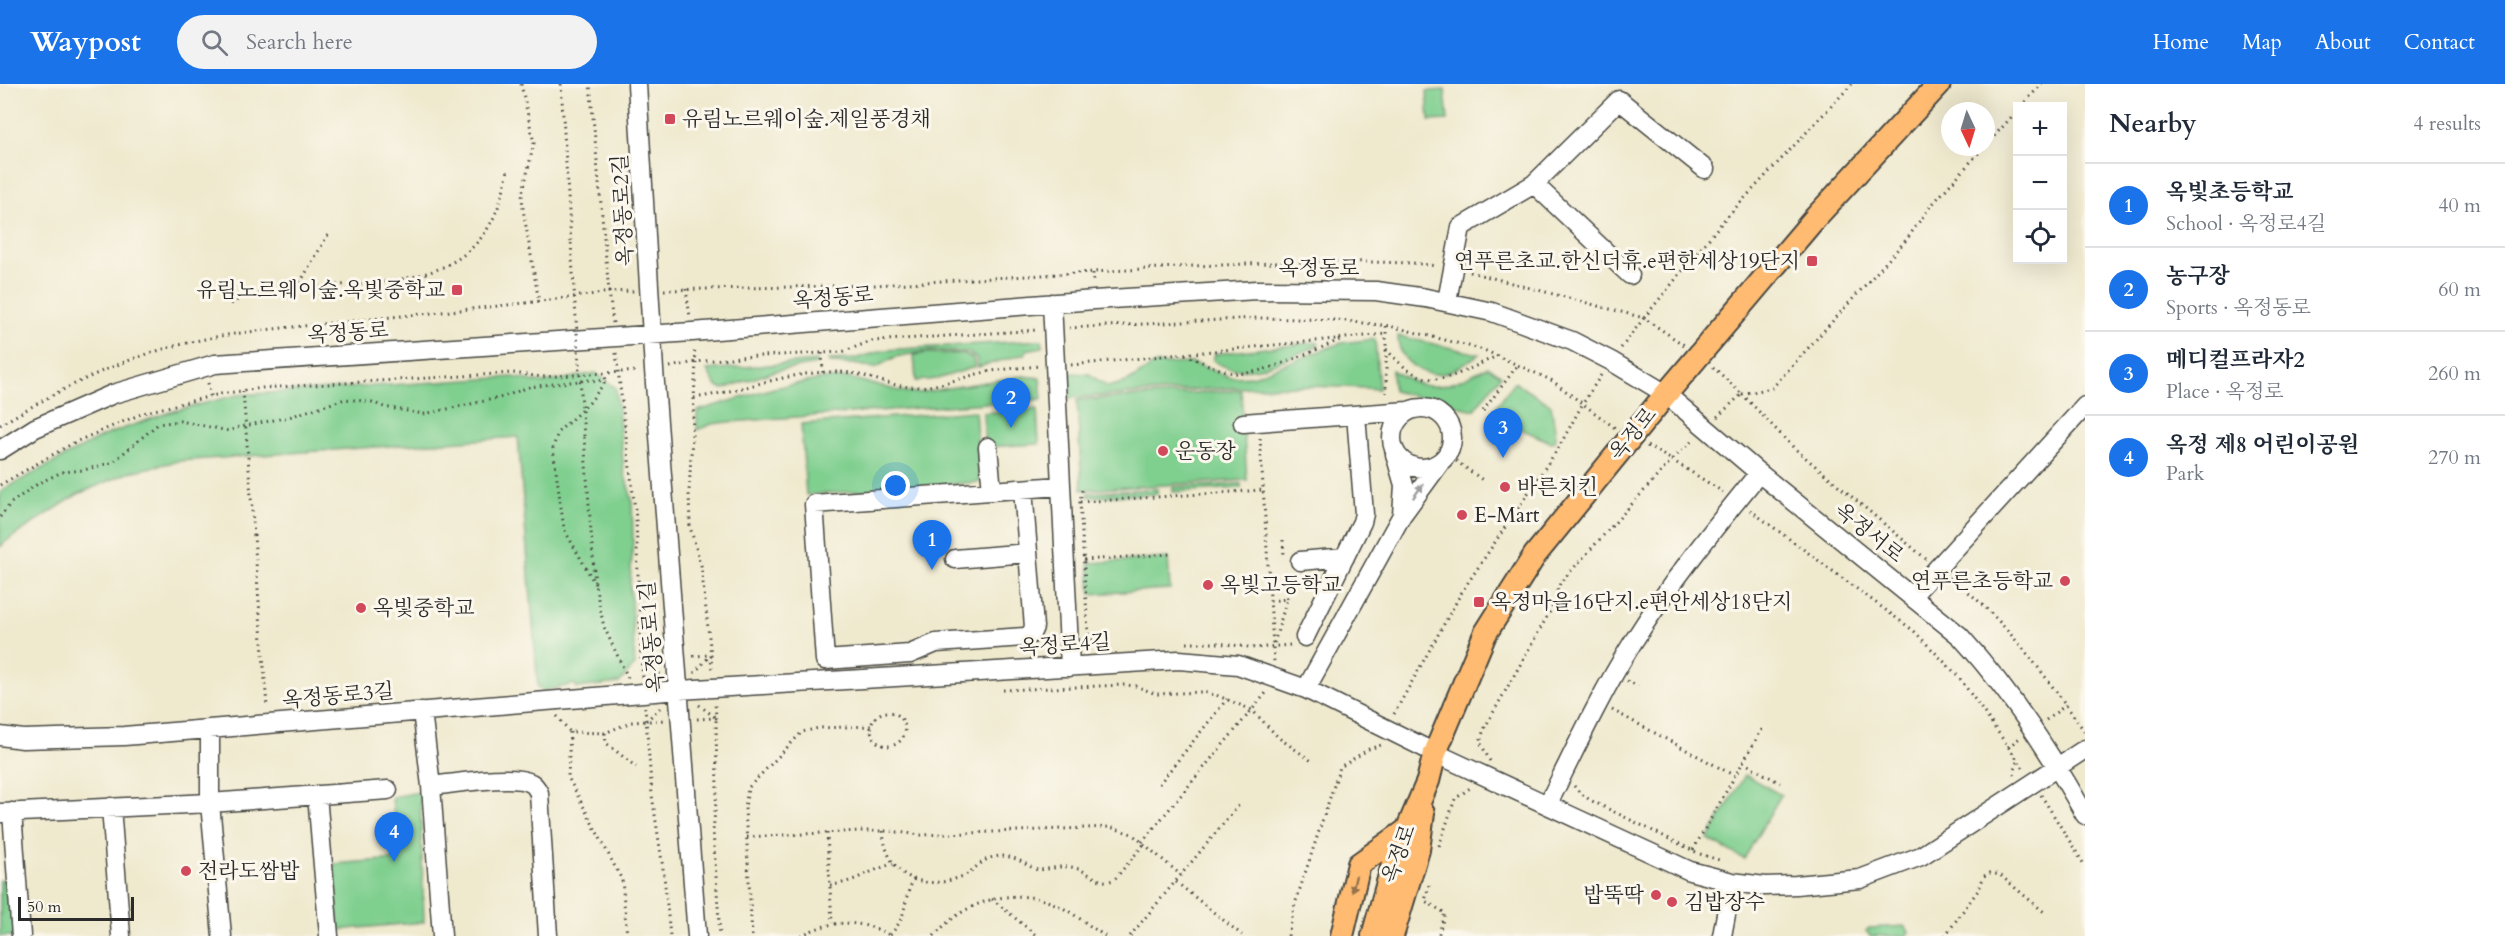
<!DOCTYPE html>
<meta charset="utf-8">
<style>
:root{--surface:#fff;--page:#f2f2f3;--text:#1f2937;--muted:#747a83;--line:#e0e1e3;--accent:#1a73e8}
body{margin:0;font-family:Cardo,"Noto Serif KR",serif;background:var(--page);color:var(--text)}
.controls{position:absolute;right:18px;top:18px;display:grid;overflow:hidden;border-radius:0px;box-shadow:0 6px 24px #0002}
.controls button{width:54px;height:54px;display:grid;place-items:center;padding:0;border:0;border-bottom:2px solid var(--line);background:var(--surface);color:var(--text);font:30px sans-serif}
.compass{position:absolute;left:1941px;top:18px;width:54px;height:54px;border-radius:50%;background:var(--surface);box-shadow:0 6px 24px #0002;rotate:176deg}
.scale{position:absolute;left:18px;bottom:15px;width:116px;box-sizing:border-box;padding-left:6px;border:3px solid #2b2b2b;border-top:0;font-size:16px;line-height:21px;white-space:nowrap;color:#2b2b2b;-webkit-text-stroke:4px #fbf7ec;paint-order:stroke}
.you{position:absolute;left:896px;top:402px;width:21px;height:21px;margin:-15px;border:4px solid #fff;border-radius:50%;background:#1a73e8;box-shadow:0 0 0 9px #1a73e833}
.badge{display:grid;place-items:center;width:39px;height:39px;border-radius:50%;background:var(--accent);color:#fff;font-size:20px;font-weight:700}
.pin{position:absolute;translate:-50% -50px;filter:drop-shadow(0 2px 3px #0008)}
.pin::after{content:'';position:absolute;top:32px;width:21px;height:18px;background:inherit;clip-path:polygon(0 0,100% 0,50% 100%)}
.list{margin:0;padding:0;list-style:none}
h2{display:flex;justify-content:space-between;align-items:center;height:78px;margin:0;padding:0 24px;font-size:26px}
h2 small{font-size:20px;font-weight:400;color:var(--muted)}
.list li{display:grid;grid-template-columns:39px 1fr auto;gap:18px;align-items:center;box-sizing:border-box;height:84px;padding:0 24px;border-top:2px solid var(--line)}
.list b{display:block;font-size:22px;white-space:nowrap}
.list p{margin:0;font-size:20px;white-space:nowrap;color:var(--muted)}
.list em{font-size:20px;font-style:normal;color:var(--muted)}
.icon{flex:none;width:33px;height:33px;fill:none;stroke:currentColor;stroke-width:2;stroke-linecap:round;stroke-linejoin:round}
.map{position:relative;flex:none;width:2085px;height:852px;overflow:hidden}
header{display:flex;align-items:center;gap:36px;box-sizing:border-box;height:84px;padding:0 30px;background:var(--accent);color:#fff}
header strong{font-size:28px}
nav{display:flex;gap:33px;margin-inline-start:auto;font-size:21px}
.search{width:420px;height:54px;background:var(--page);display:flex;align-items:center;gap:15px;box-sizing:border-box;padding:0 21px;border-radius:33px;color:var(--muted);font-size:22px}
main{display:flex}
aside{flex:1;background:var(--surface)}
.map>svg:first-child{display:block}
.green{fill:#7fcf8f;stroke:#557d5d;stroke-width:1.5}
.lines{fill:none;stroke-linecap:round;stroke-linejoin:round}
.minor-casing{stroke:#484843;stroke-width:21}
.major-casing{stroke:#484843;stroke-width:26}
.path{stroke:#484843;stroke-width:3;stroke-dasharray:1.5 4.5;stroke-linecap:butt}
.minor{stroke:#fff;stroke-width:18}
.major{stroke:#febb71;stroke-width:22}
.path-bridge{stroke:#484843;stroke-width:3;stroke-dasharray:1.5 4.5;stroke-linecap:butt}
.oneway{fill:#a0a0a0}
.oneway2{fill:#94734e}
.poi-dot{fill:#d1495b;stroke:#fbf7ec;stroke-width:2}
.labels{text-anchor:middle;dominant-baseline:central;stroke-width:6;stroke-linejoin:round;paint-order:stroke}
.poi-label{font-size:21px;fill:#2b2b2b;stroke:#fbf7ec;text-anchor:start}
.street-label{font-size:21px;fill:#2b2b2b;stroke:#fbf7ec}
</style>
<header>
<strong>Waypost</strong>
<div class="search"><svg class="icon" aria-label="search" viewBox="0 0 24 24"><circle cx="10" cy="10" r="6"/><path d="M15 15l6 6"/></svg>Search here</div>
<nav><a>Home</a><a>Map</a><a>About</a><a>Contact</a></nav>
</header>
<main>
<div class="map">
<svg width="2085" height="852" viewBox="0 0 2085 852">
<rect width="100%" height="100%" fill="#fbf7ec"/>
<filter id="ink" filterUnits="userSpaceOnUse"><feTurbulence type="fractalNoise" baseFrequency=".0167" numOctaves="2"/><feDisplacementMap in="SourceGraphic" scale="12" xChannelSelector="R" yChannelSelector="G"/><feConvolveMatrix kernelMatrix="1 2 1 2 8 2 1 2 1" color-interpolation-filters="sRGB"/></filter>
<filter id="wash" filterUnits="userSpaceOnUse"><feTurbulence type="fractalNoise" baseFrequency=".008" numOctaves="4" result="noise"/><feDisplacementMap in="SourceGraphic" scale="24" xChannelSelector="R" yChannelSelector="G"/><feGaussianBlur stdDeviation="1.35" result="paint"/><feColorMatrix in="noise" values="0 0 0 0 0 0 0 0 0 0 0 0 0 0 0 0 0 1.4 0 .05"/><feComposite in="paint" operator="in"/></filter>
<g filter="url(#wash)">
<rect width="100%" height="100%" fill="#efe9ce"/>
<path class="green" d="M1445,6L1448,36L1429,37L1427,7Z
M1398,252L1479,270C1470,276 1459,284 1449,288C1424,296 1398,278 1398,252Z
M1375,255L1379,305C1276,297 1173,308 1070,314L1069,289L1089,290L1108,303L1129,297L1155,280L1193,279L1230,293L1253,292L1341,259Z
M1042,256L1043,263L1026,266L1025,270L978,283L976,274L967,268L928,267L895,273L875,284L853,280L829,279V276L854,275L885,266Z
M1317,258L1319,261C1287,274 1244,300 1213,276L1215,270Z
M927,269L964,270L973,274L975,283L937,295L916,297L914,271Z
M817,277L818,280L775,287L723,305L716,302L707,286Z
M1488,283L1501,291L1474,326L1393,307L1392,286C1402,292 1413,299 1423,301C1445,307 1469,291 1488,283Z
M596,289L616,304L624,388L632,415L633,454L630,501L635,581L619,599L577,604L575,600L543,607L538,604L518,353L178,377L130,388L78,410L9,455L0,463V409L4,405L103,352L170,328L237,311L513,293L542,299Z
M1023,292L1040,294L1042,315L729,338L712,340L697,346V327L774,304L822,295L849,294L900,307L918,309Z
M1514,298L1551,321L1556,352L1555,357L1550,358L1490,331Z
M1241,306L1247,396L1082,406L1077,316Z
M1037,325L1039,360L985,363L983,329Z
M975,327L980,398L806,411L801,340Z
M1241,400V404L1173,408V403Z
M1157,405V410L1089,413L1088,409Z
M1168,474L1170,505L1091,510L1089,479Z
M1745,691L1781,711L1744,775L1708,755Z
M420,708L424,838L338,846L334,780L398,775L392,713Z
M0,796H11L15,852H0Z
M1905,842L1909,848L1906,852H1871L1866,847L1869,844Z"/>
</g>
<g filter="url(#ink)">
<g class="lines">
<g class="minor-casing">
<path id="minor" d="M637,0L654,286L697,852
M1534,100L1630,191
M1447,217L1461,143L1534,100L1619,16L1705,85
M1052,219L1070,583
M1392 354a30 30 0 1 1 60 0a30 30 0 1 1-60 0Z
M1243,339L1408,327
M988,363L992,407
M0,366L35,344L113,310L215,280L692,248L1094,216L1257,206L1376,207L1426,214L1492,228L1572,257L1611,277L1666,310L1759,389L1960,552C2010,607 2049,666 2085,731
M1395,370L1404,401L1402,431L1440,379
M1023,405L1034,543L1031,550L1025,553L936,559L910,570L825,576L814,420L1060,402
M955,475L1028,469
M1300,477L1345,473
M1912,512L2085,322
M1305,553L1362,438L1364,430L1356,331
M1306,605L1402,431
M422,627L431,702L442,852
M210,645V719L222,852
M0,652L23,655L124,652L679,606L1179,576L1238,581L1306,605L1435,669L1690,787L1732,798L1765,802L1796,801L1860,795L1921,772L2085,665
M431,702C452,700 514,689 531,699C535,701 537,705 539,709L548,852
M317,711L329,852
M1548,720C1575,665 1601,609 1633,558C1670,499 1715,443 1759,389
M111,723L121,852
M12,728L21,852
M0,729L210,719L388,706
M1722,852L1732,798"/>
</g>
<g class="major-casing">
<path id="major" d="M1342,852L1359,780L1407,746
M1373,852L1394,777L1428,697L1435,669L1485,550L1535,471L1666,310L1816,133L1939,0
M1392,852L1418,766L1423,729"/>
</g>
<path class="path" d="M521,0L534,59L522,112L523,125L539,218
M561,0L571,159
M2021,22L2042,0
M1986,61L2018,26
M1470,188L1644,234L1724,136L1852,0
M1093,189V201
M297,204L329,149
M686,205L690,233
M664,206L875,201L1194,182L1326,177L1413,179L1437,182
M231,220C248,208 267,208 288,205C361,195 463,212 497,126C502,114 505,100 508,86
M613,239L609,208L634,207
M1386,242V309
M1069,244L1258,234L1337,236L1390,242L1484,266L1551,296L1615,344
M1621,264L1644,234L1684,261
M1386,265C1428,313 1448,294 1497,272
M616,269L636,434L641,575L661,591
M822,269L823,289
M1185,271C1201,277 1217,286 1234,289C1260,293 1314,266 1340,256
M1071,281L1386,250
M670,283L696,278L694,263
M1713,283L1742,310L1716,334
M208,299L211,312
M243,307L267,623
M1742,310L1794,364L1926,475
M1742,310L1772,304L1907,155L1929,124L1984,63
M694,314C743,307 788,287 838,288C866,288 891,305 919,303C939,302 958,295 977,290C998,285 1019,284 1040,282
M1483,327L1517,282
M0,341C57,307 118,275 183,260C234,247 288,244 341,238C430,229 520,221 609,208L590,0
M584,353L595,501L604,543L628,594
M1260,354L1274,578
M1647,362L1672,376L1694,355
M1456,377L1484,397
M0,401L75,358L146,328L220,310L262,304L513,289L542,293L639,287
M1082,406L1080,418L1088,548L1093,559L1103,563
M1080,418L1263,406
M1750,426L1914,547L1958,592L2024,685
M0,433L12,418L39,399L62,388L84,386L113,378L158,340L180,337L229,347L239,343L289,333L345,315L372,318L384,323L424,330L503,313L529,303L587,296L606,297
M1283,456L1284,472
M1084,476L1170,470
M1950,493C2005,535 2045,591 2085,648
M595,500L564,445L553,364L558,348L589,319L606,297L605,291
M1270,517L1287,515L1285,485
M1187,559H1218L1255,564L1291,561
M1274,559L1287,515
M693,572L711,571L712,588
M694,589L711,571L701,481L690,443L689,408L696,278L739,273L842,268L872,257L1038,246
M643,593L641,575L659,574
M1627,597L1638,602
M1003,606L1125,601L1136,602L1156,610L1202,608L1216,611L1252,626L1279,654L1313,678
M699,621L716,634L717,708L713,747L720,852
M645,623L652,711L664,791L670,852
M1612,626L1735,692L1764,642
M871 645a17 17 0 1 1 34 0a17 17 0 1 1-34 0Z
M1394,630L1463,506L1559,363L1582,321L1601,291
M557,632L570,648L605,649L631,638L666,636
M697,635L716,634L715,618
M2046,636L2066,621
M646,637L660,624
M570,648L568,693L622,796L627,852
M605,649L606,659L636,683
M2008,663L2021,653
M1490,677L1480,658L1484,645L1552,524L1560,499L1672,376L1723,408
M1743,678L1780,699
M2014,691L2017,677
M1159,700L1227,615
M1574,702L1579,708L1590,716L1700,770L1719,776
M2041,711L2085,782
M883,747C886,792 922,809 963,792C974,787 982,775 994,773C1012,769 1022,779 1037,786C1049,786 1064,780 1075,784C1089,787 1100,803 1115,795L1144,760
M827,749L832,839
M747,753L860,747H890L921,751L1110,743L1132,750L1181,791
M1142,758L1266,609
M1439,762L1455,715L1470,704
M1693,766L1735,692
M1176,798L1242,851
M830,801C855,799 869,786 893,780
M1429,801L1425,817L1445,829L1438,852
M992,815L1037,852
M890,851C910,829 901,819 914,795
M752,852L745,724L748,704L802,648L819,644L871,642
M801,852C830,835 862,835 891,852
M934,852C964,817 1014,801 1057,821C1074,829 1089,842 1105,852
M1130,852L1239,721
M1288,852L1295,820L1340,683L1369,665L1381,661
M1945,852L1979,805L1984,792L1990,789L2000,791L2044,828"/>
<use href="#minor" class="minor"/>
<use href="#major" class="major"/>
<path class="path-bridge" d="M571,159L584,353"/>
</g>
<defs><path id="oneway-solid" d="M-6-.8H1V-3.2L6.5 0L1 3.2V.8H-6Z" transform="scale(1.5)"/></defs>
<use class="oneway" href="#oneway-solid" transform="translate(1418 407) rotate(-55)"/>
<use class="oneway2" href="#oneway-solid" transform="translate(1354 800) rotate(103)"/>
</g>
<g class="poi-dot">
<rect x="664" y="29" width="12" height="12" rx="3"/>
<rect x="1806" y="171" width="12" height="12" rx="3"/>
<rect x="451" y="200" width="12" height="12" rx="3"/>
<circle cx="1163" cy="367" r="6"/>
<circle cx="1505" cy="403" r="6"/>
<circle cx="1462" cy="431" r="6"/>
<circle cx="2065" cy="497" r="6"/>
<circle cx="1208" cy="501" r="6"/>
<rect x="1473" y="512" width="12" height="12" rx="3"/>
<circle cx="361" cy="524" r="6"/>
<circle cx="186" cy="787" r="6"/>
<circle cx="1656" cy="811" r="6"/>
<circle cx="1672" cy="818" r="6"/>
</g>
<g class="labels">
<g class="poi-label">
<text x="682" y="35">유림노르웨이숲.제일풍경채</text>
<text x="1800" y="177" text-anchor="end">연푸른초교.한신더휴.e편한세상19단지</text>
<text x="445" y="206" text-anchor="end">유림노르웨이숲.옥빛중학교</text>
<text x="1175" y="367">운동장</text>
<text x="1517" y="403">바른치킨</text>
<text x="1474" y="431">E-Mart</text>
<text x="2053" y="497" text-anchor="end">연푸른초등학교</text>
<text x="1220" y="501">옥빛고등학교</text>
<text x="1491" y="518">옥정마을16단지.e편안세상18단지</text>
<text x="373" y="524">옥빛중학교</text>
<text x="198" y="787">전라도쌈밥</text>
<text x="1644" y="811" text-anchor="end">밥뚝딱</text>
<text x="1684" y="818">김밥장수</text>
</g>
<g class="street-label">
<text transform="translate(623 126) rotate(-93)">옥정동로2길</text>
<text x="1319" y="184">옥정동로</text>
<text transform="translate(833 214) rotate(-5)">옥정동로</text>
<text transform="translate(348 249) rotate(-4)">옥정동로</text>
<text transform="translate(1633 350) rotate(-51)">옥정로</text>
<text transform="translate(1869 449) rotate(39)">옥정서로</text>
<text transform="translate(652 553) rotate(-95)">옥정동로1길</text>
<text transform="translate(1065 561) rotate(-4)">옥정로4길</text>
<text transform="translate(338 612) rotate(-5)">옥정동로3길</text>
<text transform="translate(1399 770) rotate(-70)">옥정로</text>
</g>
</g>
</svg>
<div class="controls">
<button>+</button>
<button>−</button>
<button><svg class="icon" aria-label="locate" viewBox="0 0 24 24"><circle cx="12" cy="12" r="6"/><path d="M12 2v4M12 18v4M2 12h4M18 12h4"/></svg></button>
</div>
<svg class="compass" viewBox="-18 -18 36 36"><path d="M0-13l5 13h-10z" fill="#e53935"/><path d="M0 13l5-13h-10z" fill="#747a83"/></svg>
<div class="scale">50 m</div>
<div class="you"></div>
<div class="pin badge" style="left:932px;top:486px">1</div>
<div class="pin badge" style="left:1011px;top:344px">2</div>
<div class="pin badge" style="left:1503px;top:374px">3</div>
<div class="pin badge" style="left:394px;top:778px">4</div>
</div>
<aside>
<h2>Nearby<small>4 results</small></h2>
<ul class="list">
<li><span class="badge">1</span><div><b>옥빛초등학교</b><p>School · 옥정로4길</p></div><em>40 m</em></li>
<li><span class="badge">2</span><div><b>농구장</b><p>Sports · 옥정동로</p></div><em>60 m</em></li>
<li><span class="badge">3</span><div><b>메디컬프라자2</b><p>Place · 옥정로</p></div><em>260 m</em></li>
<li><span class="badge">4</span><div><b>옥정 제8 어린이공원</b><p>Park</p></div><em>270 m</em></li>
</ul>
</aside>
</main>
